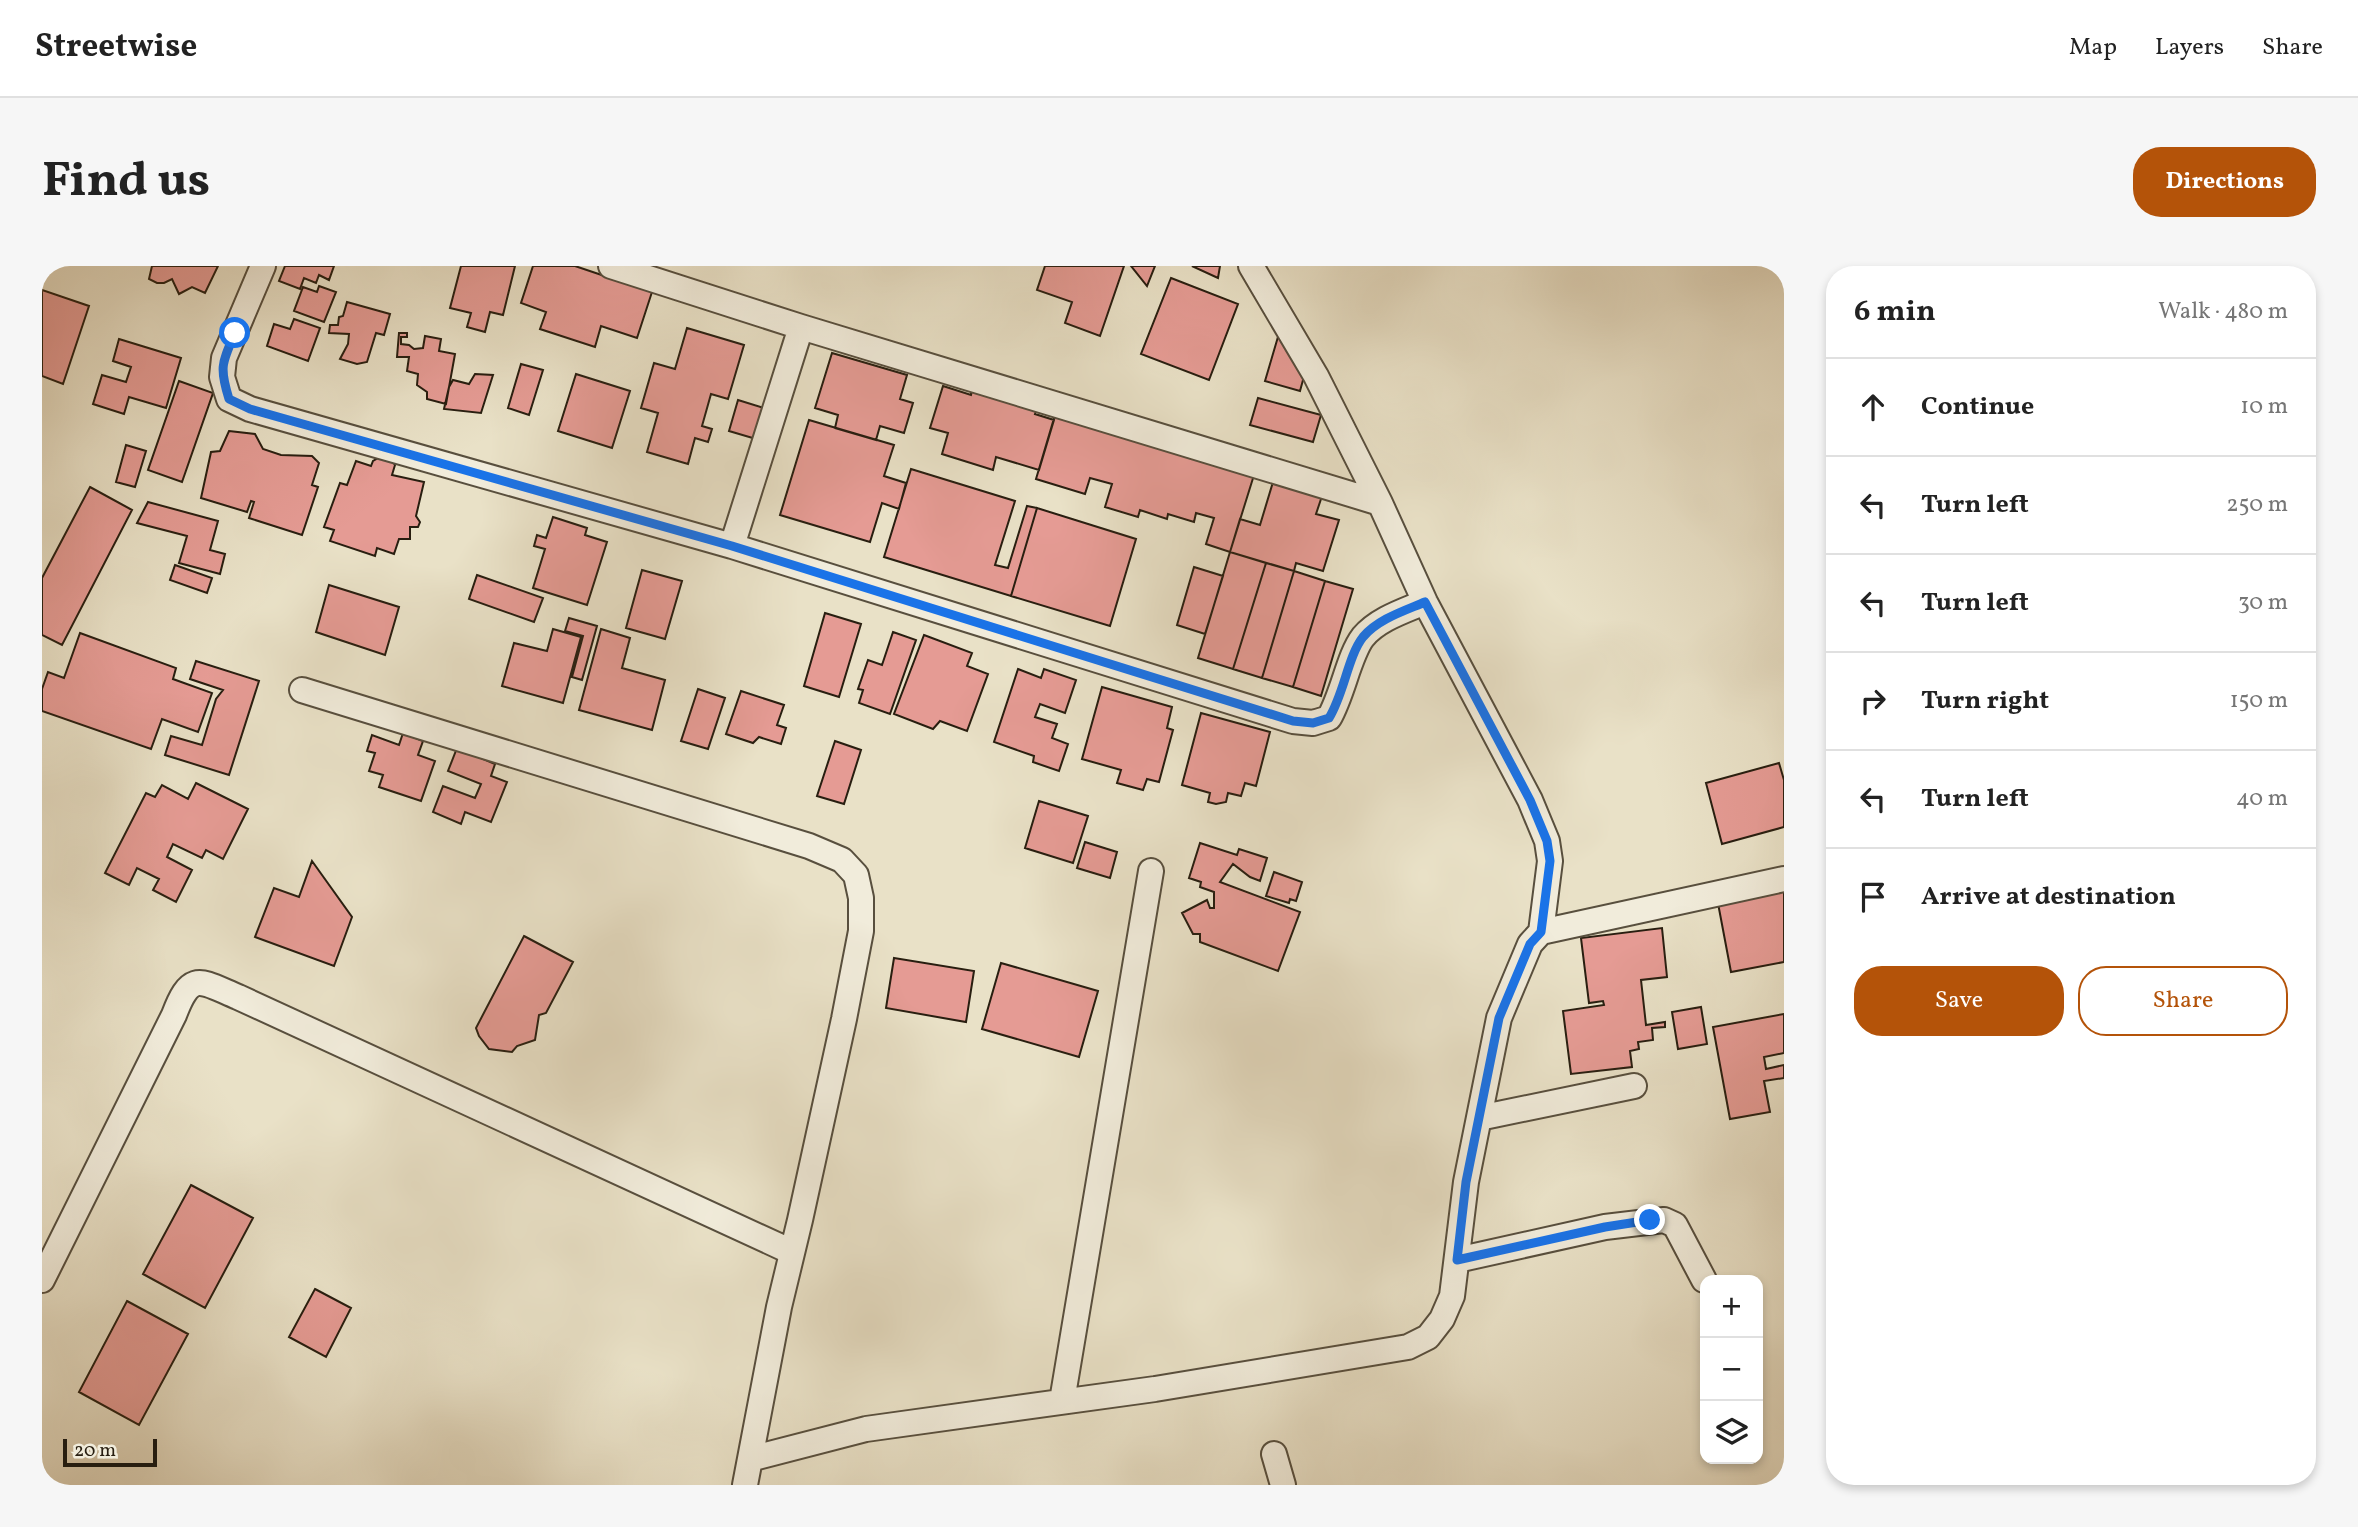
<!DOCTYPE html>
<meta charset="utf-8">
<style>
:root{--surface:#fff;--page:#f6f6f6;--text:#222;--muted:#767676;--line:#e0e0e0;--accent:#b45309}
body{margin:0;font-family:Vollkorn,serif;background:var(--page);color:var(--text)}
.controls{position:absolute;right:21px;bottom:21px;display:grid;overflow:hidden;border-radius:14px;box-shadow:0 4px 10px #0003}
.controls button{width:63px;height:63px;display:grid;place-items:center;padding:0;border:0;border-bottom:2px solid var(--line);background:var(--surface);color:var(--text);font:35px sans-serif}
.scale{position:absolute;left:21px;bottom:18px;width:94px;box-sizing:border-box;padding-left:7px;border:4px solid #281e10;border-top:0;font-size:19px;line-height:24px;white-space:nowrap;color:#281e10;-webkit-text-stroke:5px #f1ecdb;paint-order:stroke}
.stop{position:absolute;width:21px;height:21px;margin:-16px;border:5px solid #1a73e8;border-radius:50%;background:#fff}
.stop.end{background:#1a73e8;border-color:#fff;box-shadow:0 2px 7px #0008}
.list{margin:0;padding:0;list-style:none}
h2{display:flex;justify-content:space-between;align-items:center;height:91px;margin:0;padding:0 28px;font-size:30px}
h2 small{font-size:23px;font-weight:400;color:var(--muted)}
.list li{display:grid;grid-template-columns:46px 1fr auto;gap:21px;align-items:center;box-sizing:border-box;height:98px;padding:0 28px;border-top:2px solid var(--line)}
.list b{display:block;font-size:26px;white-space:nowrap}
.list em{font-size:23px;font-style:normal;color:var(--muted)}
.actions{display:flex;gap:14px;padding:21px 28px}
.actions a{flex:1;padding:16px 0;border:2px solid var(--accent);border-radius:28px;text-align:center;font-size:24px;color:var(--accent)}
.actions .main{background:var(--accent);color:#fff}
.icon{flex:none;width:38px;height:38px;fill:none;stroke:currentColor;stroke-width:2;stroke-linecap:round;stroke-linejoin:round}
.map{position:relative;flex:none;width:1742px;height:1219px;overflow:hidden;border-radius:28px}
header{display:flex;align-items:center;gap:42px;box-sizing:border-box;height:98px;padding:0 35px;background:var(--surface);border-bottom:2px solid var(--line)}
header strong{font-size:33px}
nav{display:flex;gap:38px;margin-inline-start:auto;font-size:24px}
.intro{display:flex;align-items:center;justify-content:space-between;box-sizing:border-box;height:168px;padding:0 42px}
h1{margin:0;font-size:49px}
.button{padding:18px 32px;border-radius:28px;background:var(--accent);color:#fff;font-size:24px;font-weight:700}
main{display:flex;gap:42px;padding:0 42px}
aside{flex:1;background:var(--surface);border-radius:28px;box-shadow:0 4px 10px #0003}
.map>svg:first-child{display:block}
.building{fill:#e59b94;stroke:#281e10;stroke-width:2}
.lines{fill:none;stroke-linecap:round;stroke-linejoin:round}
.street-casing{stroke:#584f3e;stroke-width:28}
.street{stroke:#f1ecdb;stroke-width:24}
.route{stroke:#1a73e8;stroke-width:9}
</style>
<header>
<strong>Streetwise</strong>
<nav><a>Map</a><a>Layers</a><a>Share</a></nav>
</header>
<div class="intro"><h1>Find us</h1><a class="button">Directions</a></div>
<main>
<div class="map">
<svg width="1742" height="1219" viewBox="0 0 1742 1219">
<rect width="100%" height="100%" fill="#e9e1c7"/>
<filter id="stains"><feTurbulence type="fractalNoise" baseFrequency=".00286" numOctaves="4"/><feColorMatrix values="0 0 0 0 .2 0 0 0 0 .09 0 0 0 0 .02 0 0 0 .5 -.17"/></filter>
<radialGradient id="worn" r=".72"><stop offset=".6" stop-color="#630" stop-opacity="0"/><stop offset="1" stop-color="#630" stop-opacity=".3"/></radialGradient>
<path class="building" d="M110,0H176L163,27L150,21L137,28L130,13L122,17H115L107,13Z
M243,0H292L287,14L277,9L274,17L262,12L258,23L237,15Z
M419,0H473L461,49L448,46L443,66L425,61L429,47L408,42Z
M491,0H533L610,26L595,72L559,60L553,81L498,63L504,46L479,37Z
M1003,0H1082L1058,70L1023,57L1030,36L995,24Z
M1089,0H1113L1105,20Z
M1150,0H1178L1176,12Z
M1129,12L1196,38L1167,114L1099,88Z
M277,20L294,26L282,56L252,45L261,21L275,26Z
M0,24L47,40L21,118L0,110Z
M305,36L348,48L342,69L334,67L325,96L315,98L298,93L306,78L307,68L287,67L288,59H296L297,51L301,50Z
M252,53L278,62L266,95L225,80L232,58L248,63Z
M645,62L702,79L686,133L669,128L660,160L670,163L666,176L653,172L646,198L605,186L616,147L599,142L612,97L633,103Z
M1238,64L1264,103L1258,125L1223,115Z
M357,67H365V71H359V78L367,79L372,83L381,82L383,70L399,73L397,85L413,88L404,138L385,133V126L375,119L376,108L365,105L367,91H355Z
M77,73L139,92L124,142L87,131L82,148L51,138L60,109L84,116L89,101L71,95Z
M790,87L865,109L858,133L871,137L862,167L838,160L834,174L793,162L796,149L773,142Z
M479,98L501,104L487,149L466,142Z
M433,108L451,109L439,147L402,143L407,121L411,114L427,118Z
M534,108L588,125L570,182L516,165Z
M137,115L171,127L140,216L106,204Z
M901,120L929,129L931,120L996,140L993,148L1012,154L997,204L954,191L951,204L900,188L906,167L888,162Z
M1216,132L1279,149L1271,176L1208,159Z
M696,134L722,142L714,173L687,165Z
M1013,149L1212,209L1188,286L1164,278L1172,252L1154,247L1152,256L1126,248L1125,253L1098,244L1096,251L1063,241L1070,218L1048,212L1043,228L994,213Z
M767,154L852,179L842,210L864,217L857,243L840,237L828,276L738,249Z
M187,165L213,168L221,183L239,189L270,190L277,197L270,219L276,221L260,269L207,252L212,236L209,235L205,246L159,232L169,186L178,185Z
M84,179L104,185L93,221L74,216Z
M338,191L351,196L353,199L350,209L382,216L374,250L378,256L376,261H368V273H357L352,288L335,282L333,290L288,275L292,264L282,261L298,217L305,219L314,195L329,200L331,195Z
M869,203L973,235L953,299L966,302L985,240L995,242L969,330L842,291Z
M1231,216L1280,230L1274,248L1297,254L1281,305L1254,297L1252,305L1188,286L1198,253L1218,259Z
M48,221L90,244L20,379L0,369V312Z
M106,236L176,255L168,284L183,288L178,308L137,297L145,270L95,257Z
M995,242L1094,273L1068,360L969,330Z
M511,251L545,262L543,269L565,276L545,339L491,322L503,283L492,280L495,269L504,272Z
M1188,286L1224,297L1191,403L1156,392Z
M1224,297L1252,305L1220,412L1191,403Z
M133,299L170,312L165,327L128,314Z
M1152,301L1181,310L1163,368L1135,359Z
M600,304L640,315L623,373L584,362Z
M1252,305L1283,315L1251,421L1220,412Z
M435,309L501,332L492,356L427,333Z
M1283,315L1311,323L1279,430L1251,421Z
M287,319L357,341L343,389L274,366Z
M783,347L819,358L797,431L762,420Z
M527,352L555,360L540,414L530,411L541,370L523,365Z
M511,363L539,371L521,437L460,420L472,377L505,385Z
M559,363L588,372L580,402L623,414L610,464L537,444Z
M851,366L874,374L848,448L817,437L821,424L816,423L826,394L840,399Z
M38,367L134,402L131,413L170,427L156,466L120,453L109,483L0,445V423L6,406L22,412Z
M882,369L930,387L925,400L946,408L925,465L898,455L891,463L852,448Z
M154,395L217,415L187,509L123,489L129,470L160,479L174,433L181,424L148,413Z
M976,403L999,412L1002,403L1034,414L1023,447L998,438L993,451L1015,458L1010,472L1026,478L1017,505L991,496L992,490L952,476Z
M1060,421L1130,441L1125,462L1131,464L1117,516L1105,513L1101,524L1075,517L1079,504L1040,493Z
M656,423L683,432L666,483L639,475Z
M699,425L742,439L735,459L744,462L739,478L717,471L711,477L684,468Z
M1159,447L1228,466L1214,520L1203,517L1199,530L1186,527L1184,536L1174,538L1166,536L1168,527L1140,519Z
M361,467L381,475L376,489L393,495L379,535L337,521L341,509L327,505L333,487L325,485L330,469L357,479Z
M793,475L819,484L802,538L775,530Z
M415,482L453,498L449,510L465,516L449,556L423,546L419,558L391,546L401,520L433,532L439,518L406,505Z
M1737,497L1742,514V561L1680,578L1664,517Z
M154,517L206,543L181,593L164,584L160,592L131,578L125,591L150,604L134,636L111,624L117,613L95,602L87,619L63,607L104,527L113,531L120,519L146,533Z
M997,535L1046,550L1031,597L983,582Z
M1043,576L1075,586L1068,612L1035,602Z
M1158,577L1195,589L1197,583L1225,592L1218,615L1208,611L1191,598L1178,616L1258,646L1236,705L1158,676V668H1151L1140,647L1165,634L1168,642H1172V626L1158,621L1159,616L1147,612Z
M270,595L310,651L292,700L213,671L232,622L257,631Z
M1232,606L1260,616L1254,635L1248,633L1247,637L1224,630Z
M1742,619V696L1689,706L1675,632Z
M1620,662L1625,711L1599,714L1604,759L1623,756V761L1610,762L1611,774L1596,776L1597,783L1588,785L1590,801L1529,808L1521,745L1562,739L1561,735L1547,737L1539,672Z
M482,670L531,696L504,747L497,749L493,774L475,780L470,786L447,783L437,770L434,762Z
M852,692L932,705L924,756L844,742Z
M959,697L1056,725L1037,791L940,763Z
M1659,741L1665,778L1636,783L1630,746Z
M1742,748V787L1722,791L1724,803L1742,799V812L1722,815L1728,846L1688,853L1671,761Z
M149,919L211,952L163,1042L101,1008Z
M273,1023L309,1042L284,1091L247,1071Z
M85,1035L146,1068L97,1159L37,1126Z"/>
<g class="lines">
<g class="street-casing">
<path id="street" d="M221,0L182,92L180,111L187,133L208,143L690,280L1251,455L1271,457L1287,452C1301,428 1307,389 1321,371C1336,353 1362,345 1383,336
M569,0L759,61L1338,237
M690,280L759,61
M260,424L767,580L800,594L814,609L819,632V665L802,753L758,954L737,1041L703,1219
M1499,666L1742,613
M1437,852L1592,820
M1415,994L1563,961L1622,954L1633,959L1662,1014
M0,1014L132,749C149,704 158,715 196,731L750,986
M1020,1135L1109,605
M1232,1188L1241,1219
M708,1193L824,1163L1113,1123L1366,1081L1386,1071L1400,1053L1410,1030L1424,916L1457,752L1488,678L1499,666L1508,595L1505,575L1488,534L1383,336L1338,237L1274,110L1209,0"/>
</g>
<use href="#street" class="street"/>
</g>
<g class="lines">
<path class="route" d="M193,67C180,97 177,101 187,133L208,143L690,280L1251,455L1271,457L1287,452C1302,428 1306,390 1321,371C1336,353 1362,345 1383,336L1488,534L1505,575L1508,595L1499,666L1488,678L1457,752L1424,916L1415,994L1563,961L1608,954"/>
</g>
<rect width="100%" height="100%" filter="url(#stains)"/>
<rect width="100%" height="100%" fill="url(#worn)"/>
</svg>
<div class="controls">
<button>+</button>
<button>−</button>
<button><svg class="icon" aria-label="layers" viewBox="0 0 24 24"><path d="M12 4l9 5-9 5-9-5zM3 14l9 5 9-5"/></svg></button>
</div>
<div class="scale">20 m</div>
<div class="stop" style="left:193px;top:67px"></div>
<div class="stop end" style="left:1608px;top:954px"></div>
</div>
<aside>
<h2>6 min<small>Walk · 480 m</small></h2>
<ul class="list">
<li><svg class="icon" aria-label="ahead" viewBox="0 0 24 24"><path d="M12 20V5M6 11l6-6 6 6"/></svg><div><b>Continue</b></div><em>10 m</em></li>
<li><svg class="icon" aria-label="left" viewBox="0 0 24 24"><path d="M17 20v-9H6M10 6l-5 5 5 5"/></svg><div><b>Turn left</b></div><em>250 m</em></li>
<li><svg class="icon" aria-label="left" viewBox="0 0 24 24"><path d="M17 20v-9H6M10 6l-5 5 5 5"/></svg><div><b>Turn left</b></div><em>30 m</em></li>
<li><svg class="icon" aria-label="right" viewBox="0 0 24 24"><path d="M7 20v-9h11M14 6l5 5-5 5"/></svg><div><b>Turn right</b></div><em>150 m</em></li>
<li><svg class="icon" aria-label="left" viewBox="0 0 24 24"><path d="M17 20v-9H6M10 6l-5 5 5 5"/></svg><div><b>Turn left</b></div><em>40 m</em></li>
<li><svg class="icon" aria-label="arrive" viewBox="0 0 24 24"><path d="M6 21V4h12l-3 4 3 4H6"/></svg><div><b>Arrive at destination</b></div></li>
</ul>
<div class="actions"><a class="main">Save</a><a>Share</a></div>
</aside>
</main>
